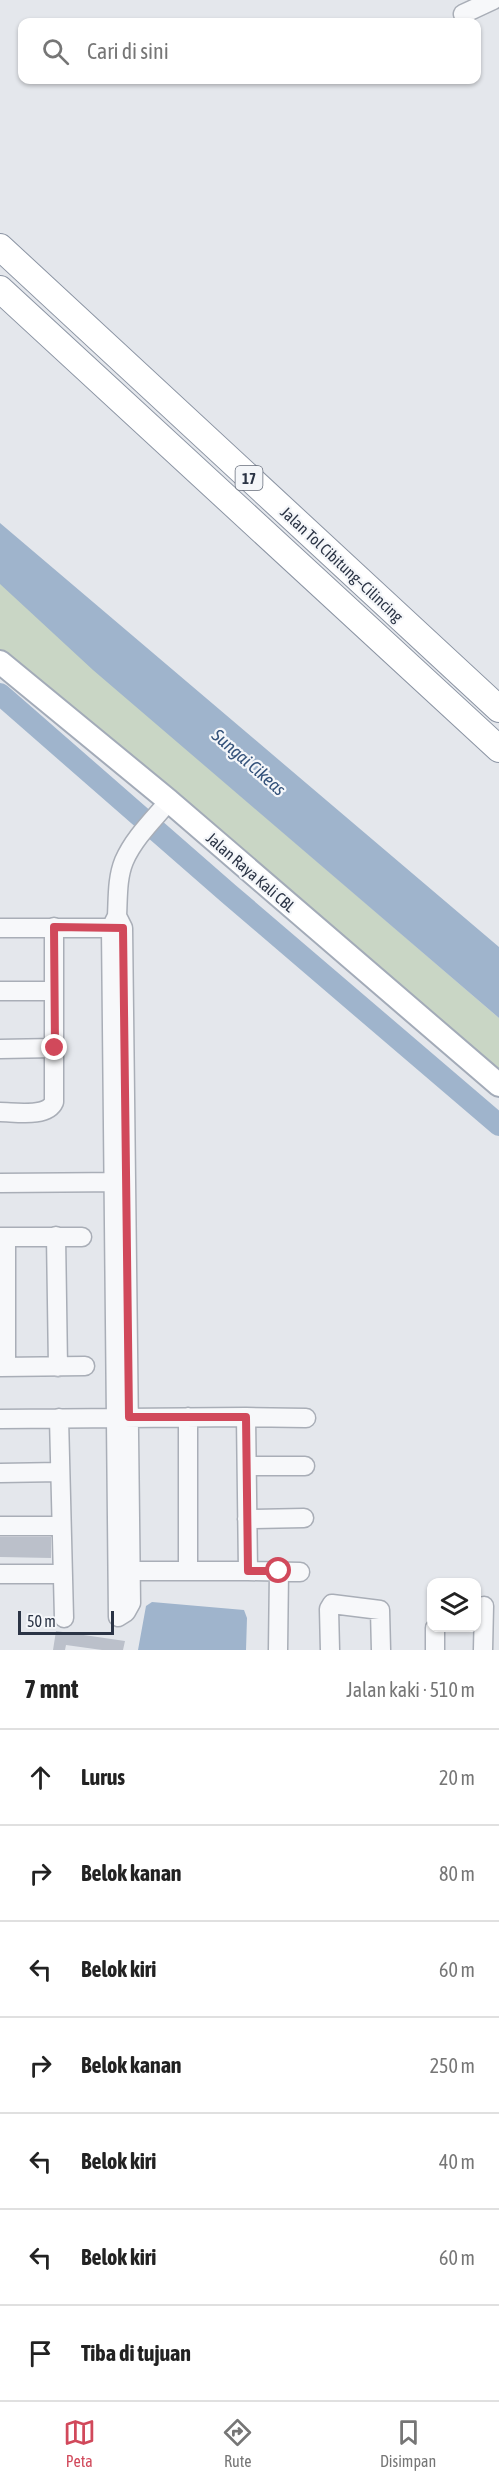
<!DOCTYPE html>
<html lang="id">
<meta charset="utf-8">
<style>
:root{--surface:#fff;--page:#f6f6f6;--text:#222;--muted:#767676;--line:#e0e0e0;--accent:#d1495b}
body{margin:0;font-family:"Asap Condensed",sans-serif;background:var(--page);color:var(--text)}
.controls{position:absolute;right:18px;bottom:18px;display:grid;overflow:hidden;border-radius:12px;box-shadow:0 2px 4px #0004}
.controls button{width:54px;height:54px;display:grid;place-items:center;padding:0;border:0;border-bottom:2px solid var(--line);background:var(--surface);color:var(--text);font:30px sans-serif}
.scale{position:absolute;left:18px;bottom:15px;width:96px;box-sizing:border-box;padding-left:6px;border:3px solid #2b3445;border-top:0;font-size:16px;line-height:21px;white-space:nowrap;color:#2b3445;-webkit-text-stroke:4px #f4f6f9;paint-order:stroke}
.stop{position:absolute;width:18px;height:18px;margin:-14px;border:4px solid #d1495b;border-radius:50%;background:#fff}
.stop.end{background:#d1495b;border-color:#fff;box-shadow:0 2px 6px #0008}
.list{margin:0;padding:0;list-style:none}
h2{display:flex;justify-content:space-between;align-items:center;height:78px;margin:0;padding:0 24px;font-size:26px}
h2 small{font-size:20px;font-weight:400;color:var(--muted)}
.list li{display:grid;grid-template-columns:39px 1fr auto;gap:18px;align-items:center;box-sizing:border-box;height:96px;padding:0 24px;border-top:2px solid var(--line)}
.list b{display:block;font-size:22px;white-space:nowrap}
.list em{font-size:20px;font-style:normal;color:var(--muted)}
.icon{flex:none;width:33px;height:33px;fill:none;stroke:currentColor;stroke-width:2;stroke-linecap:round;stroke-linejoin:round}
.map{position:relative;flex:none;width:499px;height:1650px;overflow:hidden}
.search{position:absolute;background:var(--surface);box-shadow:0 2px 4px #0004;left:18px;right:18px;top:18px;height:66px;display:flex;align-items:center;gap:15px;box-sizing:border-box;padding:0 21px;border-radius:12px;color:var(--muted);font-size:22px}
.sheet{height:750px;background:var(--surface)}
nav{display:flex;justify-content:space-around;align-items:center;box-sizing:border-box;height:84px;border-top:2px solid var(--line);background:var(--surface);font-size:16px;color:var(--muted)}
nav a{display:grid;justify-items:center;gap:3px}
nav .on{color:var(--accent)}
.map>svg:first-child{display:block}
.green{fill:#c9d6c5}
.water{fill:#9fb4cc}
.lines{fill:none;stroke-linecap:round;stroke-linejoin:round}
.river{stroke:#9fb4cc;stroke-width:22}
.building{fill:#bbc0ca}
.minor-casing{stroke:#a9aeb7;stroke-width:21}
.major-casing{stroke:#a3abb8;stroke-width:26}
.highway-casing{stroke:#8b94a3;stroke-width:28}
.minor{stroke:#f7f8fa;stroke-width:18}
.major{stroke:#fff;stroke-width:22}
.highway{stroke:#fff;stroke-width:26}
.route{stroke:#d1495b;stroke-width:8}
.labels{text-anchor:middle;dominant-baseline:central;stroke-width:4.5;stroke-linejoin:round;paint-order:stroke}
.shield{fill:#f4f6f9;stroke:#676e7b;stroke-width:1.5}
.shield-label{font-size:15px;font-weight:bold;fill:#2b3445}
.street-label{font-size:16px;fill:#2b3445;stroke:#f4f6f9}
.water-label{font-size:18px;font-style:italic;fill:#34527a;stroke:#f4f6f9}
</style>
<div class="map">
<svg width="499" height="1650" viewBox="0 0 499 1650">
<rect width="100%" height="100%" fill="#e4e7ec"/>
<path class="green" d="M0,581L184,747L499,1018V1085L0,663Z"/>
<path class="water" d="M0,523L499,947V1018L93,670L0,584Z
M152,1602L244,1610L247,1618L246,1650H138L146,1606Z"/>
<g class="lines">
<path class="river" d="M0,694L229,894L499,1125"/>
</g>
<path class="building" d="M0,1537H51V1558L0,1557Z
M56,1631L125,1641L123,1650H102L66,1645L65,1650H53Z"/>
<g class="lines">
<g class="minor-casing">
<path id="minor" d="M463,14L493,0
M117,916L123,928L131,1603L126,1612L118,1617L111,928Z
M117,916C118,898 117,878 124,861C134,838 153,820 169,801
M0,928H121
M0,991H54
M0,1049L55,1048
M0,1112C15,1112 47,1118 54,1102V927
M0,1183L124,1182
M56,1236L58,1367
M0,1237H82
M6,1237V1367
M0,1367L85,1366
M188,1417V1571
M246,1417L306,1418
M59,1418L64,1618
M0,1419L246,1417L248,1571H131
M247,1466H305
M0,1473L60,1472
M247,1519L304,1518
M0,1526H61
M248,1571L300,1572
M0,1574H62
M435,1628V1650
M278,1650L279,1571
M330,1650L329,1609L332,1604L380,1610L381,1650
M483,1650L484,1606"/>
</g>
<g class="major-casing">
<path id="major" d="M0,662L169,801L499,1085"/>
</g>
<g class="highway-casing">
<path id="highway" d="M0,247L499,709
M0,289L499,749"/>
</g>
<use href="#minor" class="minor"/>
<use href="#major" class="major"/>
<use href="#highway" class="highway"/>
</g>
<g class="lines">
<path class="route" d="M55,1048L54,927L123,928L129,1417H246L248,1571H279"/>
</g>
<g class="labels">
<rect class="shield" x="235.5" y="466" width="27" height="24" rx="4.5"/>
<g class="shield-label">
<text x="249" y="478">17</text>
</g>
<g class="street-label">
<text transform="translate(342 564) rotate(43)">Jalan Tol Cibitung–Cilincing</text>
<text transform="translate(251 872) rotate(41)">Jalan Raya Kali CBL</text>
</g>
<g class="water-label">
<text transform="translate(249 762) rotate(41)">Sungai Cikeas</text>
</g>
</g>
</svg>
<div class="controls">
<button><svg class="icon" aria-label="layers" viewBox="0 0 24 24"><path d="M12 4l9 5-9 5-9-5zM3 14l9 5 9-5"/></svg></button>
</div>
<div class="scale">50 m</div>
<div class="stop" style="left:279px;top:1571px"></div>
<div class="stop end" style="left:55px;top:1048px"></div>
<div class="search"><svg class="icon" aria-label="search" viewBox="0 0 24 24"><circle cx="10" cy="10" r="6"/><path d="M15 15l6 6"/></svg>Cari di sini</div>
</div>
<section class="sheet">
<h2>7 mnt<small>Jalan kaki · 510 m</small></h2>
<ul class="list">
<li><svg class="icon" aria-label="ahead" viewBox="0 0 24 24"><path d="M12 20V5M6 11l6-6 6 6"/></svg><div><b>Lurus</b></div><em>20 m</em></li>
<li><svg class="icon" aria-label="right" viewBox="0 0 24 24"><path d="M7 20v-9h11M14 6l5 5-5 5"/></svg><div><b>Belok kanan</b></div><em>80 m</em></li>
<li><svg class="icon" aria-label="left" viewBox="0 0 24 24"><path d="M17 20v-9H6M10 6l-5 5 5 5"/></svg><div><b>Belok kiri</b></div><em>60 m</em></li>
<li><svg class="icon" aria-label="right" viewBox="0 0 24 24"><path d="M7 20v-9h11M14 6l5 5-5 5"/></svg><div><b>Belok kanan</b></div><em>250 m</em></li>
<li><svg class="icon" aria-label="left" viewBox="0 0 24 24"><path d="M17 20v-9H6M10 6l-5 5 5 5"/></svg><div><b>Belok kiri</b></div><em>40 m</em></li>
<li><svg class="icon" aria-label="left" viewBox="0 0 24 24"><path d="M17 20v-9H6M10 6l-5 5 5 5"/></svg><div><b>Belok kiri</b></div><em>60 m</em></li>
<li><svg class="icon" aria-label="arrive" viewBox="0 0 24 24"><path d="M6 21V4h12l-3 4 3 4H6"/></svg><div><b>Tiba di tujuan</b></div></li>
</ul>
</section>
<nav>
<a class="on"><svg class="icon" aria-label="map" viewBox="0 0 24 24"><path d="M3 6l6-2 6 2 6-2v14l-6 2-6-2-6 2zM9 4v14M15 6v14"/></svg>Peta</a>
<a><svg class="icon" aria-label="directions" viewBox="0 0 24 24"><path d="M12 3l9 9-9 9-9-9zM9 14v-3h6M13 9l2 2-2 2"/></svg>Rute</a>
<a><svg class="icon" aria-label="saved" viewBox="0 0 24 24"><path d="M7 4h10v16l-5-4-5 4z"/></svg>Disimpan</a>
</nav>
